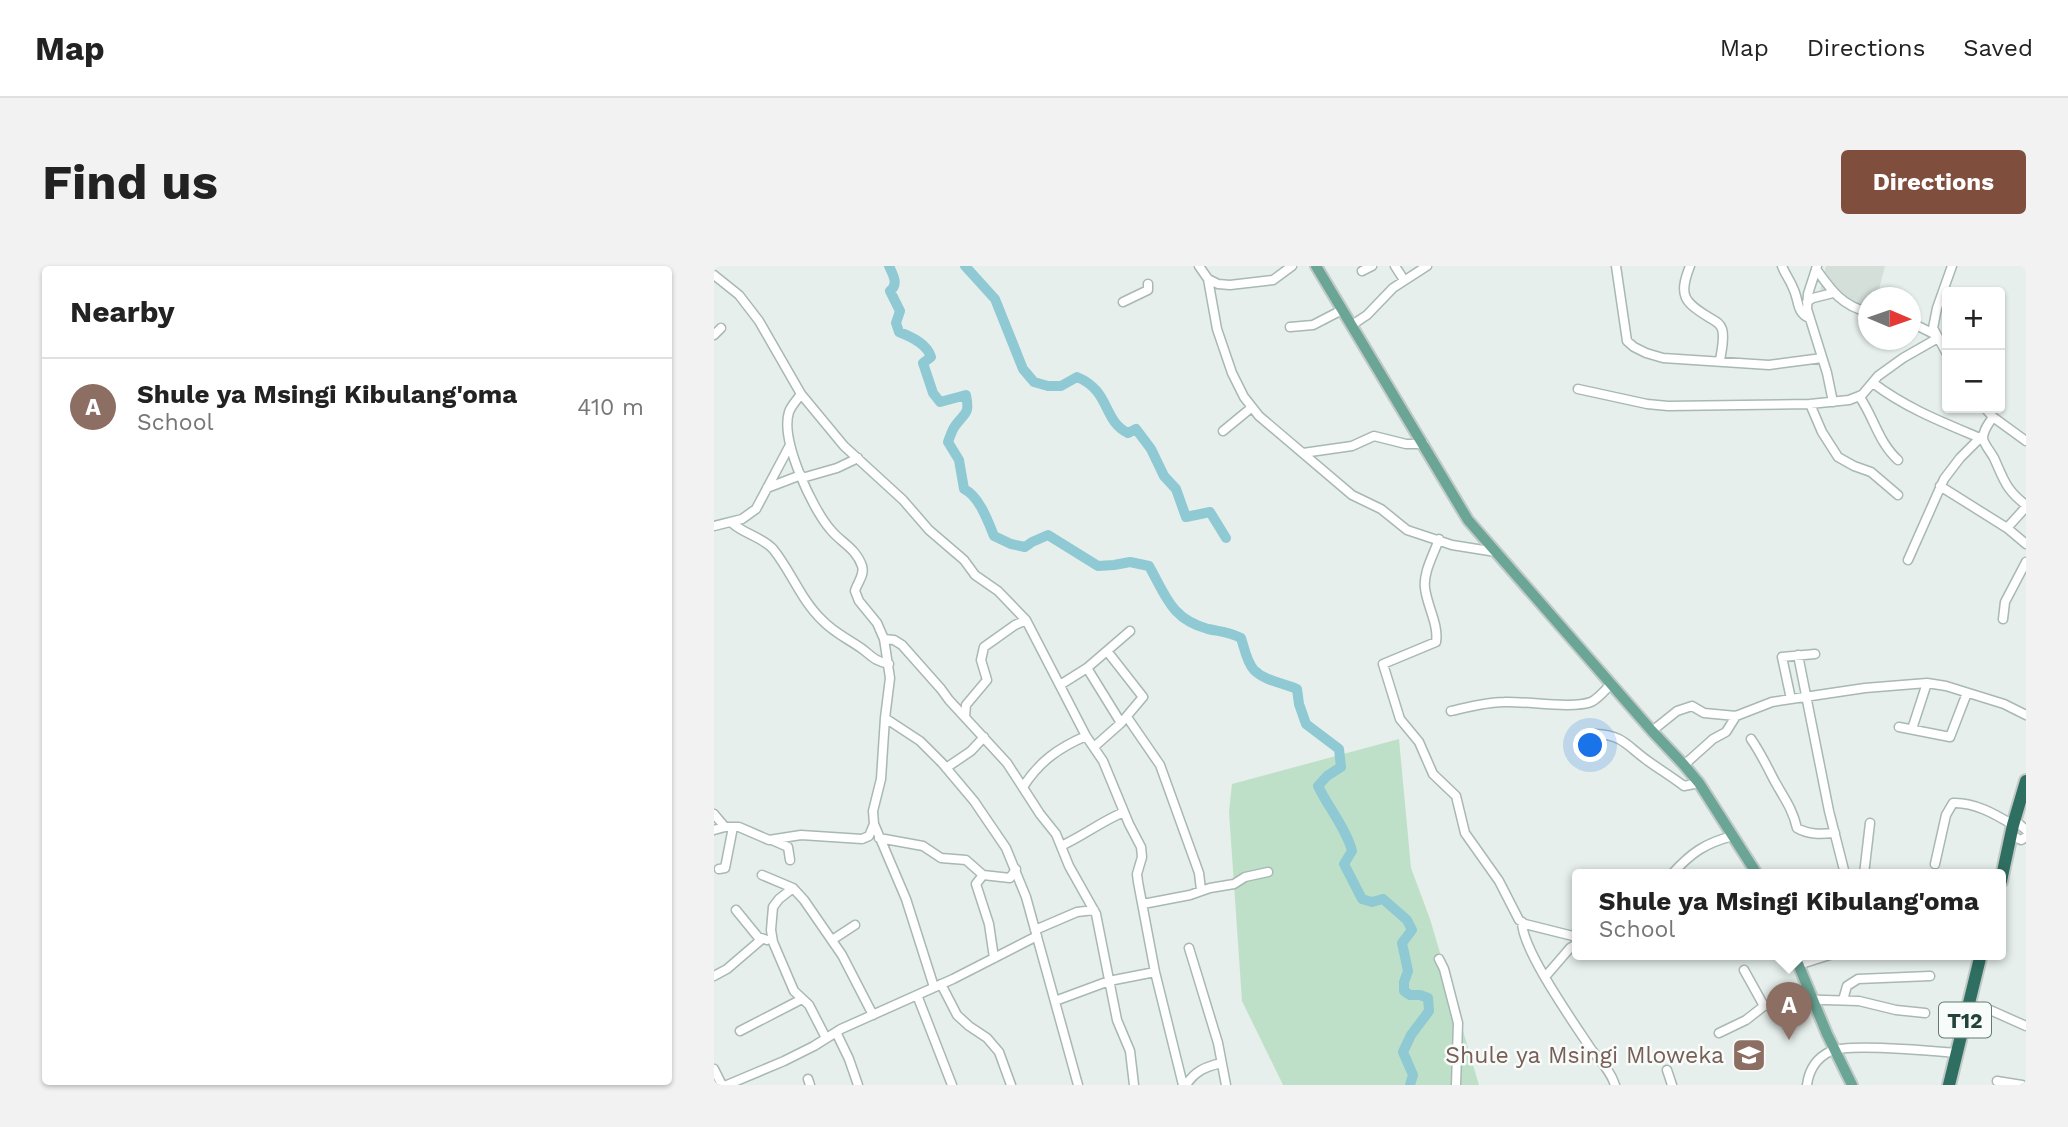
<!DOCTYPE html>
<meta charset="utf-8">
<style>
:root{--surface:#fff;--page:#f2f2f2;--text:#222;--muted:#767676;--line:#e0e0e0;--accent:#804e3d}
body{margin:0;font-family:"Work Sans",sans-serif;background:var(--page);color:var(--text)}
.controls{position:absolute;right:21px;top:21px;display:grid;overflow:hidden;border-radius:7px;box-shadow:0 2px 5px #0004}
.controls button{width:63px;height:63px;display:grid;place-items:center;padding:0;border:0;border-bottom:2px solid var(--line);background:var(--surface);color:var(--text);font:35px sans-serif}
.compass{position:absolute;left:1144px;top:21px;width:63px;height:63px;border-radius:50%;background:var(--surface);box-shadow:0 2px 5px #0004;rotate:92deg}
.you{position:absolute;left:877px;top:480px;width:24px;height:24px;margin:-18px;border:5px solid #fff;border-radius:50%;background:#1a73e8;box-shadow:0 0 0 10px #1a73e833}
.badge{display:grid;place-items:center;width:46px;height:46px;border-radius:50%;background:var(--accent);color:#fff;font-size:23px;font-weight:700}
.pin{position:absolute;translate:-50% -58px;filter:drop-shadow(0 2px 4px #0008)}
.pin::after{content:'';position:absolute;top:37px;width:24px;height:21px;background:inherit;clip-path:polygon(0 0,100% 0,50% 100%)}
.popup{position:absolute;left:858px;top:603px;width:434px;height:91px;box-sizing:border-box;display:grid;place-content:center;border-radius:7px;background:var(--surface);filter:drop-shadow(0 2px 5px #0005);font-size:23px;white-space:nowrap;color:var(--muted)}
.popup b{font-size:26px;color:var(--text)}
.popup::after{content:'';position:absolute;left:50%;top:100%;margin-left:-14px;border:14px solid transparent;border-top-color:var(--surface)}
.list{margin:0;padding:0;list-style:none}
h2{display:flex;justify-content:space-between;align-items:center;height:91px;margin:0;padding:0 28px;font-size:30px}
h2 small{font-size:23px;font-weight:400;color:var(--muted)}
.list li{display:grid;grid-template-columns:46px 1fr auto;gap:21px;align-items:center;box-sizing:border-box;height:98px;padding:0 28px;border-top:2px solid var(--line)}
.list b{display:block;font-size:26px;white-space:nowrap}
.list p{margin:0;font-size:23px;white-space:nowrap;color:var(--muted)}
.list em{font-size:23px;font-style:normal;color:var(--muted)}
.map{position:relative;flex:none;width:1312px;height:819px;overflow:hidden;border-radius:7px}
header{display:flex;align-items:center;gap:42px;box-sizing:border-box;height:98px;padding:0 35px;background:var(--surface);border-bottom:2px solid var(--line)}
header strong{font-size:33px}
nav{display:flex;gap:38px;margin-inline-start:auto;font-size:24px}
.intro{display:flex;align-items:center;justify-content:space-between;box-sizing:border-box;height:168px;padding:0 42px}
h1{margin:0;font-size:49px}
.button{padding:18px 32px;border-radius:7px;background:var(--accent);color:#fff;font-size:24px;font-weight:700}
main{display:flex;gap:42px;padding:0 42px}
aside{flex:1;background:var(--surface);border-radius:7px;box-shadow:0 2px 5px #0004}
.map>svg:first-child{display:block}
.built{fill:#d4dfda}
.green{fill:#bfe0c8}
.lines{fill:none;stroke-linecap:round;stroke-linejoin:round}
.river{stroke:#8ec9d4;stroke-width:10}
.minor-casing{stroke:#a8b8b2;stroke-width:11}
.major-casing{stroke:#c2cac8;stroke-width:14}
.highway-casing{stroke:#c2cac8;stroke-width:16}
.minor{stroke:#fff;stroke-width:8}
.major{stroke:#6aa596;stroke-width:10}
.highway{stroke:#2f6f62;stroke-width:12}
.labels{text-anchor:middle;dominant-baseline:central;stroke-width:5;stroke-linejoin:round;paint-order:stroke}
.shield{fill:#f7fbf9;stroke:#637a73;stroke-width:2}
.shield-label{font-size:21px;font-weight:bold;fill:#24423a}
.education-label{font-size:23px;fill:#785e54;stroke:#f7fbf9;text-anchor:end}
</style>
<header>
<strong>Map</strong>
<nav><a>Map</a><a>Directions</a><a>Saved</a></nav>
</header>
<div class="intro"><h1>Find us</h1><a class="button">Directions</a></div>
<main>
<aside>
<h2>Nearby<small></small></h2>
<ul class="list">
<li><span class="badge" style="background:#8d6e63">A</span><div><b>Shule ya Msingi Kibulang'oma</b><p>School</p></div><em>410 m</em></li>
</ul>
</aside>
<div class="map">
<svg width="1312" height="819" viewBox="0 0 1312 819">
<rect width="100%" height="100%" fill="#e6efeb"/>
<path class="built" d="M1112,0H1171L1163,31L1154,32V42L1105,29Z"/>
<path class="green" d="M685,473L697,602L716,653L765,819H569L528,735L515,546L518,518Z"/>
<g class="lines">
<path class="river" d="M175,0C179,9 185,18 176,25L186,45L182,57L185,66C198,71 213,78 217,91L209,97L219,127L226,136L252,129C256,149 251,146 241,160C238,164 236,171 234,176L245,194L250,223C265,230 274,255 280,270L297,278L311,281L318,276L334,269L384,300L400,299L416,296L435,300C452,330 457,353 494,363C508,366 513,365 527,372C530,381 533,397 540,404C551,415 569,417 583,423L585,438L592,458L625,483L627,501L613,510L604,520C614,541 633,564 638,585L630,598L648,633L658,636L669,633L693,654L698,664L688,677L694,705L690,716V725L696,729H706L714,732L715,745L697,769L689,786L699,809L696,819
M251,0L281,33L309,103L320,116L334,120H347L363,111C397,125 388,154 414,167L422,163L437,183L450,210L462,223L472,251L496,246L512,272"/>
<g class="minor-casing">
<path id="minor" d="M485,0L494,13L504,18L516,19L559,14L578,0
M681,0L690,14
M902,0L913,75L920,81L932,87L949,92L1055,99L1108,92
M976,0C964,30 970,36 996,52C1001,55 1006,57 1008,63C1011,72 1007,86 1006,95
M1068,0C1071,8 1076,14 1079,22C1085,33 1082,47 1095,52
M1103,0L1094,28L1093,43L1113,107L1119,136
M1102,3C1117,24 1128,40 1154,46
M648,5L658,0
M0,9L25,29L45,55L87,128L130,180L189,234L215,264L250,294L261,309L284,325L312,354L372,470L389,495L415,558L427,581L428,591L423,608L424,616L441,706L469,819
M494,13L503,63L518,107L530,131L545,150L638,229L667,243L693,264L738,279L782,286
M409,36L434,24V18
M1093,36L1099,32L1119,27
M1196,56L1222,69
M638,59L653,49L679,22L713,0
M576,61L599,59L628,44
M0,69L7,62
M1233,88L1219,62L1223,42L1238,0
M1159,117C1192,142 1228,156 1266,172
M864,123L933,138L954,140L1096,138L1135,134L1148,129L1164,110L1189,92L1224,72
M1145,130C1160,151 1164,176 1184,194
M1096,138L1108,166L1124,191L1140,200L1157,206L1184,229
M1271,142L1279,151L1312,175
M1279,151C1275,157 1269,164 1269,172C1270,179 1277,186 1280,192C1290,214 1292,224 1312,239
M509,165L537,142
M589,187L638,180L660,170L692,178H710
M88,212L123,202L144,192
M1226,220L1293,262L1312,278
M53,222L87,209
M18,257C30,268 48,271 59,283C77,305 87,334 108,354C119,366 134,373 147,382C158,390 160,395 175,398
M0,260L28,253L42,243L76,179
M1293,262L1312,241
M725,273C720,288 709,306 711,322C713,340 725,359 722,376L669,398L686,453L705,476L719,508L742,530L751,567L785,615L805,654L811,658L863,671
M1194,294L1230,213L1246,192L1269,169
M1289,353L1291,336L1312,296
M170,373L180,374L188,379L227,423L235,434L293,497L326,548L342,568L355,600L382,648L403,754L416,785L420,819
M1084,389L1115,545L1131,608
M373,402L407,457
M346,419L373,402L416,365
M1077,433L1068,391L1101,388
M737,445C755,441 772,436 790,436C813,435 858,443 877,436C885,432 891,424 897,418
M251,451L252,439L273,414L267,394L270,381L301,359L312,354
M413,451L446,499L485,607L487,624
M171,452L206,475L228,497L260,535L292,582L312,631L364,819
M1185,461L1236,471L1253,427
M1198,463L1213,417
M938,465L963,445L978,440L990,447L1022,450L1058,436L1077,433L1151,422L1213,417L1232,420L1290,438L1312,449
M882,468C909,469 913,480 934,495C945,503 958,511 970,520L985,517
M1037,473C1046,486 1052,498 1059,512C1069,531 1078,541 1083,562C1095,569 1107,568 1121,567
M380,481L407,457L429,431L393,385
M970,499L999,473L1012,466L1022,450
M232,502L257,485L270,471
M309,521C325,496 344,482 372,470
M0,548L11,561
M160,558L192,633L220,721
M0,564L11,561H25L55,574L87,569L148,573L155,570L160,558L159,545L167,513L171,452L176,412L170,373L163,357L145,335L141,325C143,317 151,309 148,300C142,282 126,276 116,263C98,242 66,174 75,146C77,140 83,134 87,128
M1297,569L1307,574L1312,571
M165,572L209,580L227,592L252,594L269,609L296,612L302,603
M58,574L74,581L76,594
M347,580C369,570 388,555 410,546
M1221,598L1232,549L1239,537C1260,536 1281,548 1299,559L1304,557L1312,564
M5,603L11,602L19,561
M958,608C977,587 991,577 1019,570
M1150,608L1156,557
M48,609L79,622L90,634L128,689L159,749
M269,609L262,618L275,658L280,692
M79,622L65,633L59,641L57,664L59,676L80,725L95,739L112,772
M429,638L476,629L496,622L520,618L531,611L554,606
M22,644L44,671L53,674
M808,656C808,684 860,757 877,783C886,795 896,804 901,819
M321,664L363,646L380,644
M118,674L141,659
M475,682L504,777L512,819
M725,693L730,703L744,757L742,819
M1084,699L1119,688
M1030,704L1050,740
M0,710L13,703L48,673
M831,711L856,682L863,678
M227,718L243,749L255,760L273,772L285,786L297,819
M203,729L238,819
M1129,734L1133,720L1144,713L1216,710
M341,735L395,715L441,706
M1254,742L1276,744L1312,760
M26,765L88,733
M122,766L135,793L144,819
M1005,767L1032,754L1050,740L1063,739L1077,733L1145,735L1182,744L1211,747
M0,803L8,819
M953,804L958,819
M94,813L96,819
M1283,815L1308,819
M13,819L70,795L100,780L127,763L239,713L323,670
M472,819C481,805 491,801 507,797
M1093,819C1095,803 1102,792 1117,785C1135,777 1219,785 1243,787"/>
</g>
<g class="major-casing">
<path id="major" d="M602,0L754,254L938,465L970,499L985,517L1043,608
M1080,688L1113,768L1138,819"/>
</g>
<g class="highway-casing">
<path id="highway" d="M1287,615L1299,559L1312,515
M1235,819L1267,688"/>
</g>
<use href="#minor" class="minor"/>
<use href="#major" class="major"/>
<use href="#highway" class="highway"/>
</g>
<defs>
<g id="school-square" transform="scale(1.75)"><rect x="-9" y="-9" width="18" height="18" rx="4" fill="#8d6e63" stroke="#f7fbf9"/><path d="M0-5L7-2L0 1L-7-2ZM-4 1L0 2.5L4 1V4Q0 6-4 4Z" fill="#fff"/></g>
</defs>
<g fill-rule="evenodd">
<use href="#school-square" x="1035" y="789"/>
</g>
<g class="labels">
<rect class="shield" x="1225" y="736.5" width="52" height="35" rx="5"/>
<g class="shield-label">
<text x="1251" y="754">T12</text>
</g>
<g class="education-label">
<text x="1010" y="789">Shule ya Msingi Mloweka</text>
</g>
</g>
</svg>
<div class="controls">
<button>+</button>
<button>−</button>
</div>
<svg class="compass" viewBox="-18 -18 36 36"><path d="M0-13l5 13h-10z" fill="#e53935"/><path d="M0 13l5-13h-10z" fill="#767676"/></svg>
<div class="you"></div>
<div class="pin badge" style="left:1075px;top:774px;background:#8d6e63">A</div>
<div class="popup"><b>Shule ya Msingi Kibulang'oma</b>School</div>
</div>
</main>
